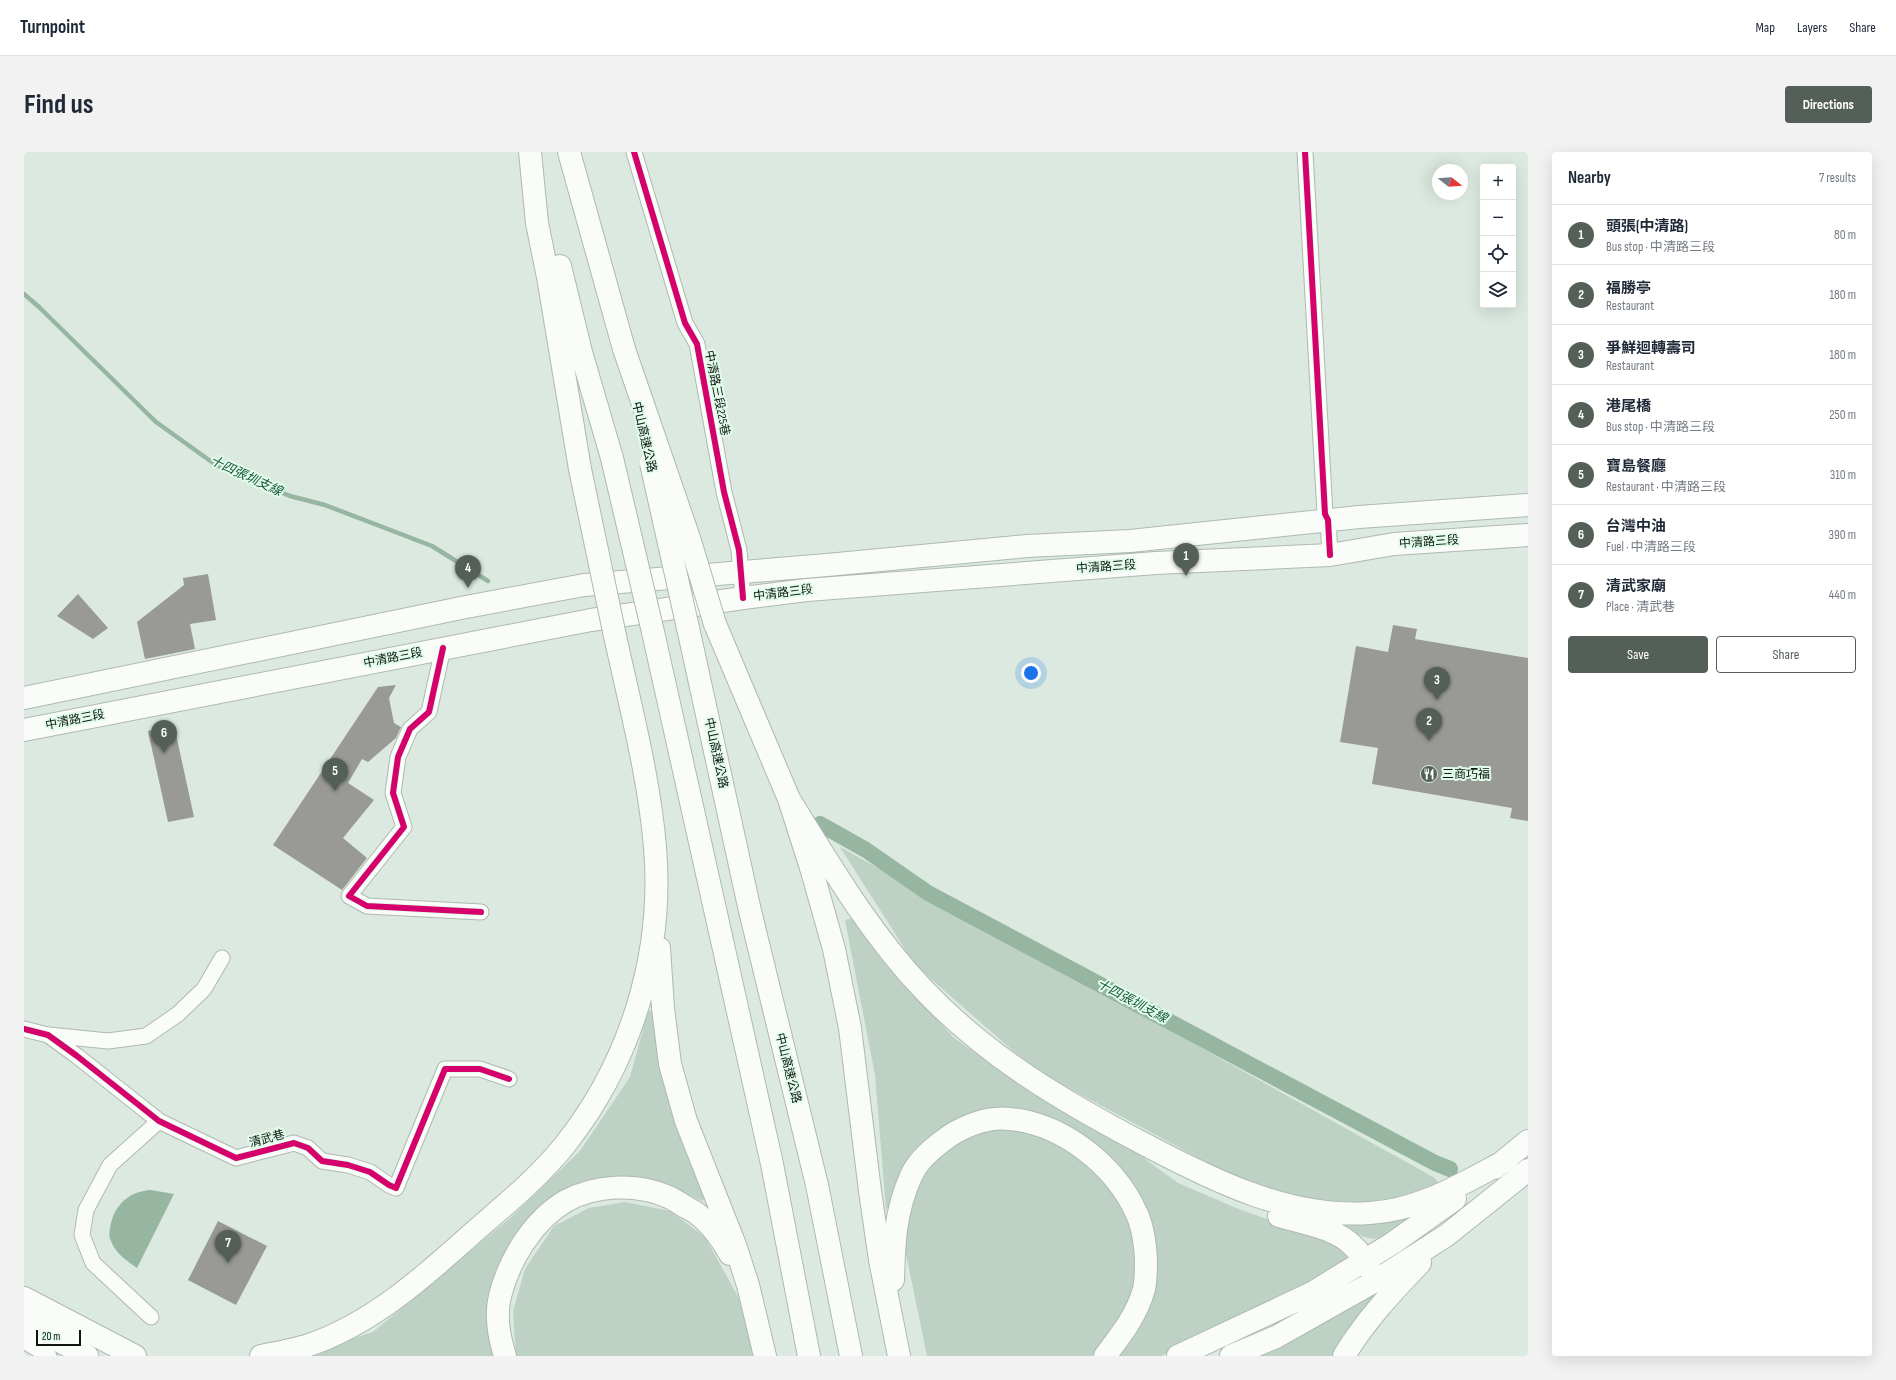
<!DOCTYPE html>
<meta charset="utf-8">
<style>
:root{--surface:#fff;--page:#f2f2f3;--text:#1f2937;--muted:#747a83;--line:#e0e1e3;--accent:#545f58}
body{margin:0;font-family:"Sofia Sans Condensed","Noto Sans TC",sans-serif;background:var(--page);color:var(--text)}
.controls{position:absolute;right:12px;top:12px;display:grid;overflow:hidden;border-radius:4px;box-shadow:0 4px 16px #0002}
.controls button{width:36px;height:36px;display:grid;place-items:center;padding:0;border:0;border-bottom:1px solid var(--line);background:var(--surface);color:var(--text);font:20px sans-serif}
.compass{position:absolute;left:1408px;top:12px;width:36px;height:36px;border-radius:50%;background:var(--surface);box-shadow:0 4px 16px #0002;rotate:107deg}
.scale{position:absolute;left:12px;bottom:10px;width:45px;box-sizing:border-box;padding-left:4px;border:2px solid #0c150f;border-top:0;font-size:11px;line-height:14px;white-space:nowrap;color:#0c150f;-webkit-text-stroke:3px #e2fceb;paint-order:stroke}
.you{position:absolute;left:1007px;top:521px;width:14px;height:14px;margin:-10px;border:3px solid #fff;border-radius:50%;background:#1a73e8;box-shadow:0 0 0 6px #1a73e833}
.badge{display:grid;place-items:center;width:26px;height:26px;border-radius:50%;background:var(--accent);color:#fff;font-size:13px;font-weight:700}
.pin{position:absolute;translate:-50% -33px;filter:drop-shadow(0 1px 2px #0008)}
.pin::after{content:'';position:absolute;top:21px;width:14px;height:12px;background:inherit;clip-path:polygon(0 0,100% 0,50% 100%)}
.list{margin:0;padding:0;list-style:none}
h2{display:flex;justify-content:space-between;align-items:center;height:52px;margin:0;padding:0 16px;font-size:17px}
h2 small{font-size:13px;font-weight:400;color:var(--muted)}
.list li{display:grid;grid-template-columns:26px 1fr auto;gap:12px;align-items:center;box-sizing:border-box;height:60px;padding:0 16px;border-top:1px solid var(--line)}
.list b{display:block;font-size:15px;white-space:nowrap}
.list p{margin:0;font-size:13px;white-space:nowrap;color:var(--muted)}
.list em{font-size:13px;font-style:normal;color:var(--muted)}
.actions{display:flex;gap:8px;padding:12px 16px}
.actions a{flex:1;padding:9px 0;border:1px solid var(--accent);border-radius:4px;text-align:center;font-size:14px;color:var(--accent)}
.actions .main{background:var(--accent);color:#fff}
.icon{flex:none;width:22px;height:22px;fill:none;stroke:currentColor;stroke-width:2;stroke-linecap:round;stroke-linejoin:round}
.map{position:relative;flex:none;width:1504px;height:1204px;overflow:hidden;border-radius:4px}
header{display:flex;align-items:center;gap:24px;box-sizing:border-box;height:56px;padding:0 20px;background:var(--surface);border-bottom:1px solid var(--line)}
header strong{font-size:19px}
nav{display:flex;gap:22px;margin-inline-start:auto;font-size:14px}
.intro{display:flex;align-items:center;justify-content:space-between;box-sizing:border-box;height:96px;padding:0 24px}
h1{margin:0;font-size:28px}
.button{padding:10px 18px;border-radius:4px;background:var(--accent);color:#fff;font-size:14px;font-weight:700}
main{display:flex;gap:24px;padding:0 24px}
aside{flex:1;background:var(--surface);border-radius:4px;box-shadow:0 4px 16px #0002}
.map>svg:first-child{display:block}
.green{fill:#bed1c5}
.water{fill:#97b6a2}
.lines{fill:none;stroke-linecap:round;stroke-linejoin:round}
.stream{stroke:#97b6a2;stroke-width:4.5}
.canal{stroke:#97b6a2;stroke-width:16}
.building{fill:#999a96}
.street-casing{stroke:#aeb9b2;stroke-width:17}
.primary-casing{stroke:#aeb9b2;stroke-width:24}
.highway-casing{stroke:#aeb9b2;stroke-width:24}
.street{stroke:#fafcfa;stroke-width:15}
.primary{stroke:#fafcfa;stroke-width:22}
.highway{stroke:#fafcfa;stroke-width:22}
.highway-bridge-casing{stroke:#aeb9b2;stroke-width:24;stroke-linecap:butt}
.highway-bridge{stroke:#fafcfa;stroke-width:22}
.cycleway-casing{stroke:#e2fceb;stroke-width:8}
.cycleway{stroke:#d6006c;stroke-width:6}
.labels{text-anchor:middle;dominant-baseline:central;stroke-width:4;stroke-linejoin:round;paint-order:stroke}
.street-label{font-size:12px;fill:#0c150f;stroke:#e2fceb}
.poi-label{font-size:12px;fill:#0c150f;stroke:#e2fceb;text-anchor:start}
.water-label{font-size:13px;font-style:italic;fill:#1a5a3a;stroke:#e2fceb}
</style>
<header>
<strong>Turnpoint</strong>
<nav><a>Map</a><a>Layers</a><a>Share</a></nav>
</header>
<div class="intro"><h1>Find us</h1><a class="button">Directions</a></div>
<main>
<div class="map">
<svg width="1504" height="1204" viewBox="0 0 1504 1204">
<rect width="100%" height="100%" fill="#dbe9e0"/>
<path class="green" d="M816,695L1411,1026L1417,1034L1348,1055L1291,1053L1221,1031L1011,918L891,813Z
M829,766L851,796L929,885L1007,941L1091,985L1154,1031L1212,1056L1269,1076L1314,1094L1327,1109L1215,1170L1137,1204H1084L1104,1180L1121,1073L1064,991L948,963L867,1055L862,1057L851,923L821,768Z
M624,859H632L685,1044L678,1049L631,1028L594,1025L543,1039L469,1145V1204H274L349,1180L485,1067L556,999L606,925Z
M946,974L1032,982L1077,1019L1109,1071L1112,1118L1107,1150L1087,1187L1067,1204H903L878,1083L899,1013Z
M601,1050L646,1059L681,1085L732,1177L736,1204H492L489,1159L501,1117L530,1074L565,1056Z
M1381,1062L1388,1070C1379,1075 1370,1082 1361,1086C1347,1091 1318,1076 1304,1071Z
M1352,1138L1354,1143L1319,1183L1308,1204H1235Z"/>
<path class="water" d="M127,1038L150,1042L113,1116C103,1109 91,1101 87,1089C84,1084 86,1077 87,1071C92,1051 107,1039 127,1038Z"/>
<g class="lines">
<path class="stream" d="M0,142L15,155L132,270L192,313L266,344L301,353L408,394L464,429"/>
<path class="canal" d="M796,672L842,698L904,741L1411,1011L1426,1017"/>
</g>
<path class="building" d="M184,422L192,468L166,472L171,497L121,507L113,470L160,433L159,426Z
M54,442L84,476L69,487L33,464Z
M1369,473L1393,477L1391,487L1504,506V669L1486,666L1488,656L1348,632L1354,596L1316,590L1332,494L1364,500Z
M372,533L365,546L370,571L377,575L372,586L344,610L338,607L324,631L350,648L319,686L343,706L318,738L249,693L354,535Z
M150,573L170,665L144,670L124,579Z
M194,1069L243,1094L212,1153L164,1128Z"/>
<g class="lines">
<g class="street-casing">
<path id="street" d="M610,0L661,171L673,192L700,340L715,398L719,446
M1281,0L1301,362L1304,368L1306,403
M419,496L405,560L386,577L374,605L369,641L380,675L325,744L343,754L457,760
M0,877L24,883L53,904L135,969L212,1006L270,991L284,996L298,1009L324,1013L346,1020L365,1033L372,1036L421,917H456L485,927
M25,883L84,889L122,884L154,862L180,837L198,806
M127,1165L69,1111L58,1083L62,1058L86,1013L135,969
M0,1189L25,1204"/>
</g>
<g class="primary-casing">
<path id="primary" d="M0,546L442,455L560,433L803,413L1003,394L1106,389L1335,365L1504,353
M0,578L567,468L719,446L783,438L1132,411L1306,403L1370,392L1504,383"/>
</g>
<g class="highway-casing">
<path id="highway" d="M506,0L513,71L524,125L556,317
M545,0L600,197
M536,114L557,200L588,306
M691,472L765,647L788,719L810,797L826,876L846,1039L856,1108L875,1204
M664,476L726,759L793,1033L827,1204
M629,480L748,1012L785,1204
M765,647C806,713 845,780 899,837C963,905 1040,950 1122,993C1190,1029 1267,1067 1346,1061C1397,1058 1439,1031 1483,1008
M635,796L639,856L646,912L662,969L711,1093L724,1133L741,1204
M1471,1016L1504,989
M1255,1064C1279,1071 1313,1076 1330,1095C1338,1102 1343,1112 1348,1121
M869,1128C870,1090 871,1060 887,1024C893,1010 904,1000 916,991C934,976 962,964 986,967C1038,972 1090,1012 1112,1060C1119,1074 1121,1091 1122,1107C1122,1116 1122,1128 1120,1137C1113,1163 1097,1183 1081,1204
M0,1146L111,1204
M0,1170L63,1204
M237,1204C252,1201 268,1198 282,1194C347,1173 401,1124 451,1079C482,1052 514,1026 540,994C607,910 640,802 631,695C625,624 606,553 591,484
M481,1204C475,1185 471,1164 476,1144C485,1108 509,1068 542,1049C571,1033 611,1031 642,1044C648,1046 655,1051 660,1054C665,1057 672,1060 676,1064C687,1073 699,1089 706,1102
M1154,1204L1288,1141L1369,1091L1431,1047
M1207,1204L1252,1185L1353,1128L1423,1083L1504,1018
M1320,1204C1341,1169 1368,1140 1396,1111"/>
</g>
<use href="#street" class="street"/>
<use href="#primary" class="primary"/>
<use href="#highway" class="highway"/>
<g class="highway-bridge-casing">
<path id="highway-bridge" d="M600,197L665,386L691,472
M588,306L629,480
M627,311L664,476
M556,317L591,484"/>
</g>
<use href="#highway-bridge" class="highway-bridge"/>
<g class="cycleway-casing">
<path id="cycleway" d="M610,0L661,171L673,192L700,340L715,398L719,446
M1281,0L1301,362L1304,368L1306,403
M419,496L405,560L386,577L374,605L369,641L380,675L325,744L343,754L457,760
M0,877L24,883L53,904L135,969L212,1006L270,991L284,996L298,1009L324,1013L346,1020L365,1033L372,1036L421,917H456L485,927"/>
</g>
<use href="#cycleway" class="cycleway"/>
</g>
<defs>
<g id="restaurant-disc" transform="scale(0.9)"><circle r="9.5" fill="#545f58" stroke="#e2fceb"/><path d="M-5-6h1v4h1v-4h1v4h1v-4h1v5L-1.5 .5V6h-2V.5L-5-1ZM5-6V6H3V1.5H1.5Q1.5-4 5-6Z" fill="#fff"/></g>
</defs>
<g fill-rule="evenodd">
<use href="#restaurant-disc" x="1405" y="622"/>
</g>
<g class="labels">
<g class="street-label">
<text transform="translate(693 241) rotate(79)">中清路三段225巷</text>
<text transform="translate(620 285) rotate(77)">中山高速公路</text>
<text transform="translate(1405 390) rotate(-4)">中清路三段</text>
<text transform="translate(1082 415) rotate(-4)">中清路三段</text>
<text transform="translate(759 441) rotate(-7)">中清路三段</text>
<text transform="translate(369 506) rotate(-11)">中清路三段</text>
<text transform="translate(51 568) rotate(-11)">中清路三段</text>
<text transform="translate(692 601) rotate(78)">中山高速公路</text>
<text transform="translate(764 916) rotate(76)">中山高速公路</text>
<text transform="translate(243 987) rotate(-15)">清武巷</text>
</g>
<g class="poi-label">
<text x="1418" y="622">三商巧福</text>
</g>
<g class="water-label">
<text transform="translate(222 324) rotate(25)">十四張圳支線</text>
<text transform="translate(1108 849) rotate(28)">十四張圳支線</text>
</g>
</g>
</svg>
<div class="controls">
<button>+</button>
<button>−</button>
<button><svg class="icon" aria-label="locate" viewBox="0 0 24 24"><circle cx="12" cy="12" r="6"/><path d="M12 2v4M12 18v4M2 12h4M18 12h4"/></svg></button>
<button><svg class="icon" aria-label="layers" viewBox="0 0 24 24"><path d="M12 4l9 5-9 5-9-5zM3 14l9 5 9-5"/></svg></button>
</div>
<svg class="compass" viewBox="-18 -18 36 36"><path d="M0-13l5 13h-10z" fill="#e53935"/><path d="M0 13l5-13h-10z" fill="#747a83"/></svg>
<div class="scale">20 m</div>
<div class="you"></div>
<div class="pin badge" style="left:1162px;top:424px">1</div>
<div class="pin badge" style="left:1405px;top:589px">2</div>
<div class="pin badge" style="left:1413px;top:548px">3</div>
<div class="pin badge" style="left:444px;top:436px">4</div>
<div class="pin badge" style="left:311px;top:639px">5</div>
<div class="pin badge" style="left:140px;top:601px">6</div>
<div class="pin badge" style="left:204px;top:1111px">7</div>
</div>
<aside>
<h2>Nearby<small>7 results</small></h2>
<ul class="list">
<li><span class="badge">1</span><div><b>頭張(中清路)</b><p>Bus stop · 中清路三段</p></div><em>80 m</em></li>
<li><span class="badge">2</span><div><b>福勝亭</b><p>Restaurant</p></div><em>180 m</em></li>
<li><span class="badge">3</span><div><b>爭鮮迴轉壽司</b><p>Restaurant</p></div><em>180 m</em></li>
<li><span class="badge">4</span><div><b>港尾橋</b><p>Bus stop · 中清路三段</p></div><em>250 m</em></li>
<li><span class="badge">5</span><div><b>寶島餐廳</b><p>Restaurant · 中清路三段</p></div><em>310 m</em></li>
<li><span class="badge">6</span><div><b>台灣中油</b><p>Fuel · 中清路三段</p></div><em>390 m</em></li>
<li><span class="badge">7</span><div><b>清武家廟</b><p>Place · 清武巷</p></div><em>440 m</em></li>
</ul>
<div class="actions"><a class="main">Save</a><a>Share</a></div>
</aside>
</main>
